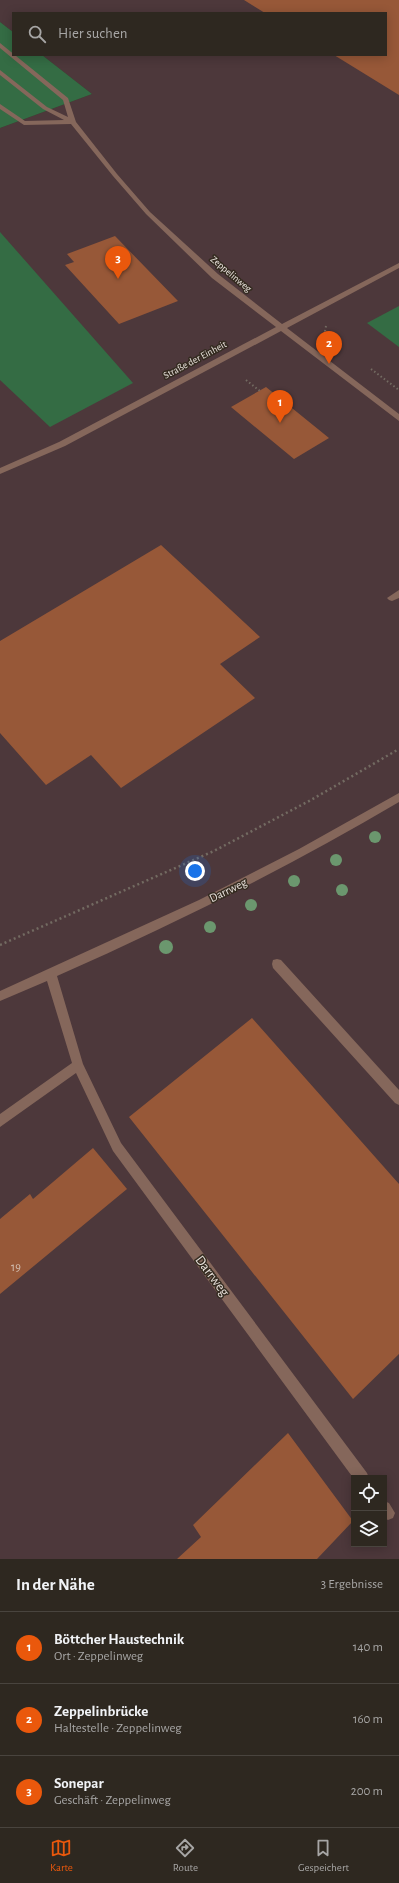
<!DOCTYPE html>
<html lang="de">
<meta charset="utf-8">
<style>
:root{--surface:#2e2820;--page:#363029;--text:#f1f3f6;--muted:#a7a6a5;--line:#49443e;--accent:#ea580c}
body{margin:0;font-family:"Alegreya Sans",sans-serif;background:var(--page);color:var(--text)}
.controls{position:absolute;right:12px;bottom:12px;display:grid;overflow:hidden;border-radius:0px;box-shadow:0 2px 10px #0003}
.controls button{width:36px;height:36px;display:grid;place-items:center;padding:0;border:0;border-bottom:1px solid var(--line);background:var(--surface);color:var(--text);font:20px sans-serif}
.you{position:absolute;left:195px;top:871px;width:14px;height:14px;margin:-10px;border:3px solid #fff;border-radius:50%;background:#1a73e8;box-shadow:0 0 0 6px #1a73e833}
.badge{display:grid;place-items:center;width:26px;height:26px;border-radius:50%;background:var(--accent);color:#fff;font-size:13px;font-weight:700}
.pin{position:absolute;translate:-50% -33px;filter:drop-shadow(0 1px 2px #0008)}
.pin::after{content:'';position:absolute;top:21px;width:14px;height:12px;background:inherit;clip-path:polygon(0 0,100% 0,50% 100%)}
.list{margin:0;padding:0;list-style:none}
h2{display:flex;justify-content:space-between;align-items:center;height:52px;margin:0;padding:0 16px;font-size:17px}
h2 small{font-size:13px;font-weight:400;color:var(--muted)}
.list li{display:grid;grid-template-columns:26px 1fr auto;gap:12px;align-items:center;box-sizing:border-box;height:72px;padding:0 16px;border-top:1px solid var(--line)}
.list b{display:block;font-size:15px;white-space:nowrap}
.list p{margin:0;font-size:13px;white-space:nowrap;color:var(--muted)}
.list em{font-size:13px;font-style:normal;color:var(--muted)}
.icon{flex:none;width:22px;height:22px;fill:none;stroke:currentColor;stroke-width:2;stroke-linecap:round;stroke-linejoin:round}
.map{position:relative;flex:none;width:399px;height:1559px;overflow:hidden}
.search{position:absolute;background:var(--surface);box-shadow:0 2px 10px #0003;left:12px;right:12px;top:12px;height:44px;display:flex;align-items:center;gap:10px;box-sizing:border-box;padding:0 14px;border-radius:0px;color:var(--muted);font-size:15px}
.sheet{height:268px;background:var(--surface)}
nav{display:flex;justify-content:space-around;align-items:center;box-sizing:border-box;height:56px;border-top:1px solid var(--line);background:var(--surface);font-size:11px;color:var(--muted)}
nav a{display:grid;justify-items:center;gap:2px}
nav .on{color:var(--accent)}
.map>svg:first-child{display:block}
.industrial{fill:#4d383b;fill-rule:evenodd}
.green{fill:#346c44}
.building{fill:#975838}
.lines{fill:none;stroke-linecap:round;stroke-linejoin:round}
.path-far1{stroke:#736b62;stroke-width:2;stroke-dasharray:1.5 2.5;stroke-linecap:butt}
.path{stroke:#736b62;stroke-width:2.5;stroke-dasharray:2 3;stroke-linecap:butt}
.minor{fill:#85675b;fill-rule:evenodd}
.tree{fill:#6b976e}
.labels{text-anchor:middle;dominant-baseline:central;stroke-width:3;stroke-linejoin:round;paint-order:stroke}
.far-street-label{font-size:10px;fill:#e9e2dc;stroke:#342b20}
.street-label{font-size:12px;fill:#e9e2dc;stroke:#342b20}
.near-number-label{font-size:12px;fill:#d4c0b3}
.near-street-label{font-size:14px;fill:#e9e2dc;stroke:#342b20}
</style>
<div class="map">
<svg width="399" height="1559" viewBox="0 0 399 1559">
<rect width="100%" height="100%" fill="#3e352a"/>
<path class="industrial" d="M0,0H399V1559H0V128L92,94L42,55H386V13H13V32L0,22ZM354,1478H384V1544H354Z"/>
<path class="green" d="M0,22L13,32V55H42L92,94L0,128Z
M0,232L133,383L50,427L0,380Z
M399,306V347L367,323Z"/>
<path class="building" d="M244,0H399V95L334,55H386V13H265Z
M115,236L178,301L119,324L65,265L74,262L67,254Z
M266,387L329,438L294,459L231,407Z
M161,545L260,637L220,664L255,698L121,788L91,755L46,785L0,733V641Z
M252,1018L399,1184V1354L353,1399L129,1117Z
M93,1148L127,1189L0,1294V1219L30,1194L33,1199Z
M288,1433L353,1521L317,1559H177L201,1537L193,1525Z"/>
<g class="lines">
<path class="path-far1" d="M326,326L325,331L327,337
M371,369L399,390
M246,380L260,391"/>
<path class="path" d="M0,945L214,851L311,800L399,749"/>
<path class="minor" d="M0,43L68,98L76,122L117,174L150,212L218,274L282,324L399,263V268L287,328L399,414V421L281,331L65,446L0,474V468L59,442L276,327L212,278L146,214L113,176L71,124L24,125L0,109V104L25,121L64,120L43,109L0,75V70L47,107L68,117L63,100L0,48Z
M399,590V598L392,601L389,600L387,598Z
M399,793V802C289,867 174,924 57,976L83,1064L121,1143L367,1473L369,1478L354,1479L113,1151L76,1073L0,1127V1114L72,1063L47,981L0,1001V991L199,900L299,849Z
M277,959L281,960L399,1090V1105L395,1103L273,968L272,964L273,960Z
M384,1501L389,1503L395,1513L393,1518L388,1520L384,1518Z"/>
</g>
<g class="tree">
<circle cx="375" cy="837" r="6"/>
<circle cx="336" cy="860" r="6"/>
<circle cx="294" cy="881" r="6"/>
<circle cx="342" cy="890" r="6"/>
<circle cx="251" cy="905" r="6"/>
<circle cx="210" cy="927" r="6"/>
<circle cx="166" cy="947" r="7"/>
</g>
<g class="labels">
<g class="far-street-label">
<text transform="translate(231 274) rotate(40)">Zeppelinweg</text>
<text transform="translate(195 360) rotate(-28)">Straße der Einheit</text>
</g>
<g class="street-label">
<text transform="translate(228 890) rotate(-26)">Darrweg</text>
</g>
<g class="near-number-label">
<text x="16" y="1267">19</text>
</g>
<g class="near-street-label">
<text transform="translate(212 1276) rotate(53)">Darrweg</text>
</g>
</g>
</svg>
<div class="controls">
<button><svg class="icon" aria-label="locate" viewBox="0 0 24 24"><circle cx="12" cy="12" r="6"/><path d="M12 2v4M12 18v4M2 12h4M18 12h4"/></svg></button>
<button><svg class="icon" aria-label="layers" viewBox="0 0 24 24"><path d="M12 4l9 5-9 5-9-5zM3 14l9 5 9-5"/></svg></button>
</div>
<div class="you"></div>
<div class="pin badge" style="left:280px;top:423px">1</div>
<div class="pin badge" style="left:329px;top:364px">2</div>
<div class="pin badge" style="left:118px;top:279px">3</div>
<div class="search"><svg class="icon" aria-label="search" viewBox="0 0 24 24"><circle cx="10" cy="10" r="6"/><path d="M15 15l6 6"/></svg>Hier suchen</div>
</div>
<section class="sheet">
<h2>In der Nähe<small>3 Ergebnisse</small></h2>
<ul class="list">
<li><span class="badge">1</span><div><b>Böttcher Haustechnik</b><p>Ort · Zeppelinweg</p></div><em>140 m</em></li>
<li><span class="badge">2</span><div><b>Zeppelinbrücke</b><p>Haltestelle · Zeppelinweg</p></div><em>160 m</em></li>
<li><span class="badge">3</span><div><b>Sonepar</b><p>Geschäft · Zeppelinweg</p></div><em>200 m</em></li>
</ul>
</section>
<nav>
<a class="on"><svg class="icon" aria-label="map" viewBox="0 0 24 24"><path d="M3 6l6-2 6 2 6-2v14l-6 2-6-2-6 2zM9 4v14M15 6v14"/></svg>Karte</a>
<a><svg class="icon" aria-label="directions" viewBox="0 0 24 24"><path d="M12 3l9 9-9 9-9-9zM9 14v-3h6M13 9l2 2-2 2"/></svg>Route</a>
<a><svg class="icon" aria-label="saved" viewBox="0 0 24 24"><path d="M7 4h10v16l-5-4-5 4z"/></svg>Gespeichert</a>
</nav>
